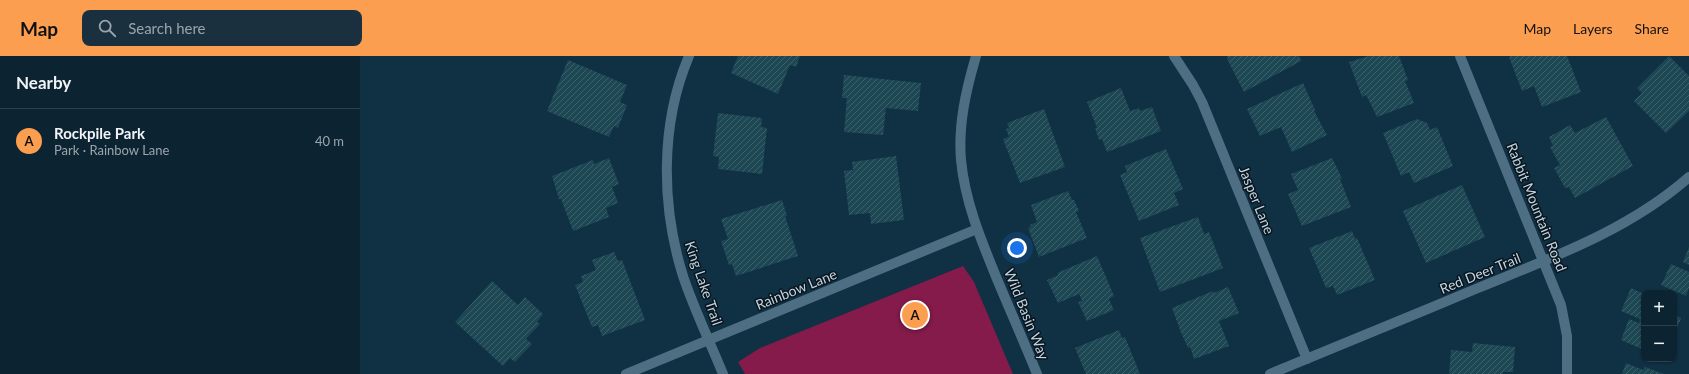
<!DOCTYPE html>
<meta charset="utf-8">
<style>
:root{--surface:#0c2432;--page:#1a303e;--text:#f1f3f6;--muted:#9aa4ac;--line:#2c414d;--accent:#fb9e50}
body{margin:0;font-family:Lato,sans-serif;background:var(--page);color:var(--text)}
.controls{position:absolute;right:12px;bottom:12px;display:grid;overflow:hidden;border-radius:8px;box-shadow:0 1px 3px #0004}
.controls button{width:36px;height:36px;display:grid;place-items:center;padding:0;border:0;border-bottom:1px solid var(--line);background:var(--surface);color:var(--text);font:20px sans-serif}
.you{position:absolute;left:657px;top:192px;width:14px;height:14px;margin:-10px;border:3px solid #fff;border-radius:50%;background:#1a73e8;box-shadow:0 0 0 6px #1a73e833}
.badge{display:grid;place-items:center;width:26px;height:26px;border-radius:50%;background:var(--accent);color:#111;font-size:13px;font-weight:700}
.pin{position:absolute;translate:-50% -50%;border:2px solid #fff;box-shadow:0 1px 4px #0006}
.list{margin:0;padding:0;list-style:none}
h2{display:flex;justify-content:space-between;align-items:center;height:52px;margin:0;padding:0 16px;font-size:17px}
h2 small{font-size:13px;font-weight:400;color:var(--muted)}
.list li{display:grid;grid-template-columns:26px 1fr auto;gap:12px;align-items:center;box-sizing:border-box;height:64px;padding:0 16px;border-top:1px solid var(--line)}
.list b{display:block;font-size:15px;white-space:nowrap}
.list p{margin:0;font-size:13px;white-space:nowrap;color:var(--muted)}
.list em{font-size:13px;font-style:normal;color:var(--muted)}
.icon{flex:none;width:22px;height:22px;fill:none;stroke:currentColor;stroke-width:2;stroke-linecap:round;stroke-linejoin:round}
.map{position:relative;flex:none;width:1329px;height:318px;overflow:hidden}
header{display:flex;align-items:center;gap:24px;box-sizing:border-box;height:56px;padding:0 20px;background:var(--accent);color:#111}
header strong{font-size:19px}
nav{display:flex;gap:22px;margin-inline-start:auto;font-size:14px}
.search{width:280px;height:36px;background:var(--page);display:flex;align-items:center;gap:10px;box-sizing:border-box;padding:0 14px;border-radius:8px;color:var(--muted);font-size:15px}
main{display:flex}
aside{flex:1;background:var(--surface)}
.map>svg:first-child{display:block}
.park{fill:#841b4b}
.building{fill:url(#building-hatch)}
.lines{fill:none;stroke-linecap:round;stroke-linejoin:round}
.street{stroke:#4e6e84;stroke-width:10}
.labels{text-anchor:middle;dominant-baseline:central;stroke-width:3;stroke-linejoin:round;paint-order:stroke}
.street-label{font-size:14px;fill:#c3d4e0;stroke:#09161f}
</style>
<header>
<strong>Map</strong>
<div class="search"><svg class="icon" aria-label="search" viewBox="0 0 24 24"><circle cx="10" cy="10" r="6"/><path d="M15 15l6 6"/></svg>Search here</div>
<nav><a>Map</a><a>Layers</a><a>Share</a></nav>
</header>
<main>
<aside>
<h2>Nearby<small></small></h2>
<ul class="list">
<li><span class="badge">A</span><div><b>Rockpile Park</b><p>Park · Rainbow Lane</p></div><em>40 m</em></li>
</ul>
</aside>
<div class="map">
<svg width="1329" height="318" viewBox="0 0 1329 318">
<defs>
<pattern id="building-hatch" width="6" height="6" patternUnits="userSpaceOnUse"><rect width="6" height="6" fill="#1d4753"/><path d="M-1 1l2-2M0 6l6-6M5 7l2-2" fill="none" stroke="#3c616b"/></pattern>
</defs>
<rect width="100%" height="100%" fill="#103043"/>
<path class="park" d="M603,210L614,226L653,318H385L378,306L400,292Z"/>
<path class="building" d="M378,0H440L436,11L430,9L418,38L371,17Z
M867,0H939L941,5L884,36L867,3H868Z
M1009,0H1039L1048,24L1045,25L1054,47L1017,61L1006,39L1002,41L989,6Z
M1152,0H1207L1221,36L1182,51L1174,30L1162,35L1149,1Z
M1309,0L1329,20V55L1306,77L1274,45L1282,37L1277,32Z
M208,4L267,29L260,46L267,49L258,72L254,70L249,81L187,55Z
M484,19L561,27L558,55L526,52L523,79L484,76L487,42H482Z
M943,27L955,54L954,55L967,79L932,96L921,71L900,80L887,53Z
M761,32L770,55L779,52L780,55L792,51L801,75L747,96L742,83L739,84L735,72H737L727,46Z
M684,53L705,111L660,127L643,83L649,81L646,73L649,72L647,67Z
M358,57L402,62L401,71L407,72L402,118L358,113L359,101L353,100Z
M1246,61L1273,110L1215,142L1209,131L1205,132L1194,112L1200,109L1190,91L1193,90L1189,81L1210,69L1215,77Z
M1057,63L1067,67L1070,74L1077,71L1093,110L1054,127L1049,116L1041,120L1023,77Z
M806,93L823,133L814,137L819,149L779,165L760,119L767,116L765,110Z
M536,100L544,164L511,168L510,157L489,159L484,115L493,114L492,106Z
M249,102L259,128L252,131L258,147L246,152L249,161L213,175L201,143H199L192,120L233,104L234,108Z
M972,102L982,122L980,123L991,151L942,170L928,138L938,134L931,118Z
M1102,129L1125,181L1066,207L1043,155Z
M708,135L712,144H714L719,155L716,156L727,182L679,201L668,172L671,171L670,169L677,166L671,149Z
M422,144L427,160H425L438,200L376,220L372,208L369,209L361,185L368,183L361,163Z
M838,161L844,178L849,176L863,212L800,236L780,182Z
M992,175L995,183L997,182L1015,224L977,239L973,230L966,232L949,192Z
M1329,191V209L1323,206Z
M254,196L258,205L262,204L285,264L242,280L238,269L232,271L215,229L223,226L221,220L236,214L232,204Z
M737,200L754,240L749,243L754,254L727,265L718,246L722,245L719,238L698,247L687,224L698,219L697,217Z
M1311,208L1329,216V232L1326,240L1301,229Z
M132,225L158,249L165,241L183,258L177,266L180,268L166,283L172,288L155,306L150,302L143,310L95,266Z
M868,231L879,257L859,265L869,290L834,303L830,291L828,292L820,274L812,252L853,235L854,237Z
M1271,232L1284,238V294L1261,284L1269,263L1279,267L1280,263L1261,255Z
M1314,259L1321,262L1314,279Z
M759,274L762,282L765,281L780,318H726L715,292Z
M1113,287L1155,291L1153,316H1143V318H1089L1091,294L1112,296Z
M1266,307L1283,314L1285,311L1304,318H1262Z"/>
<g class="lines">
<path class="street" d="M329,0C300,68 301,150 323,220C334,253 350,286 363,318
M616,0C606,34 598,69 601,104C605,146 621,184 637,223C650,254 664,286 677,318
M814,0L833,29L842,46L947,303
M1100,0L1201,249L1207,280V318
M266,318L617,173
M910,318C980,289 1049,261 1118,232C1191,202 1269,174 1329,121"/>
</g>
<g class="labels">
<g class="street-label">
<text transform="translate(897 144) rotate(68)">Jasper Lane</text>
<text transform="translate(1177 151) rotate(68)">Rabbit Mountain Road</text>
<text transform="translate(1120 217) rotate(-22)">Red Deer Trail</text>
<text transform="translate(344 227) rotate(71)">King Lake Trail</text>
<text transform="translate(436 233) rotate(-22)">Rainbow Lane</text>
<text transform="translate(667 258) rotate(68)">Wild Basin Way</text>
</g>
</g>
</svg>
<div class="controls">
<button>+</button>
<button>−</button>
</div>
<div class="you"></div>
<div class="pin badge" style="left:555px;top:259px">A</div>
</div>
</main>
